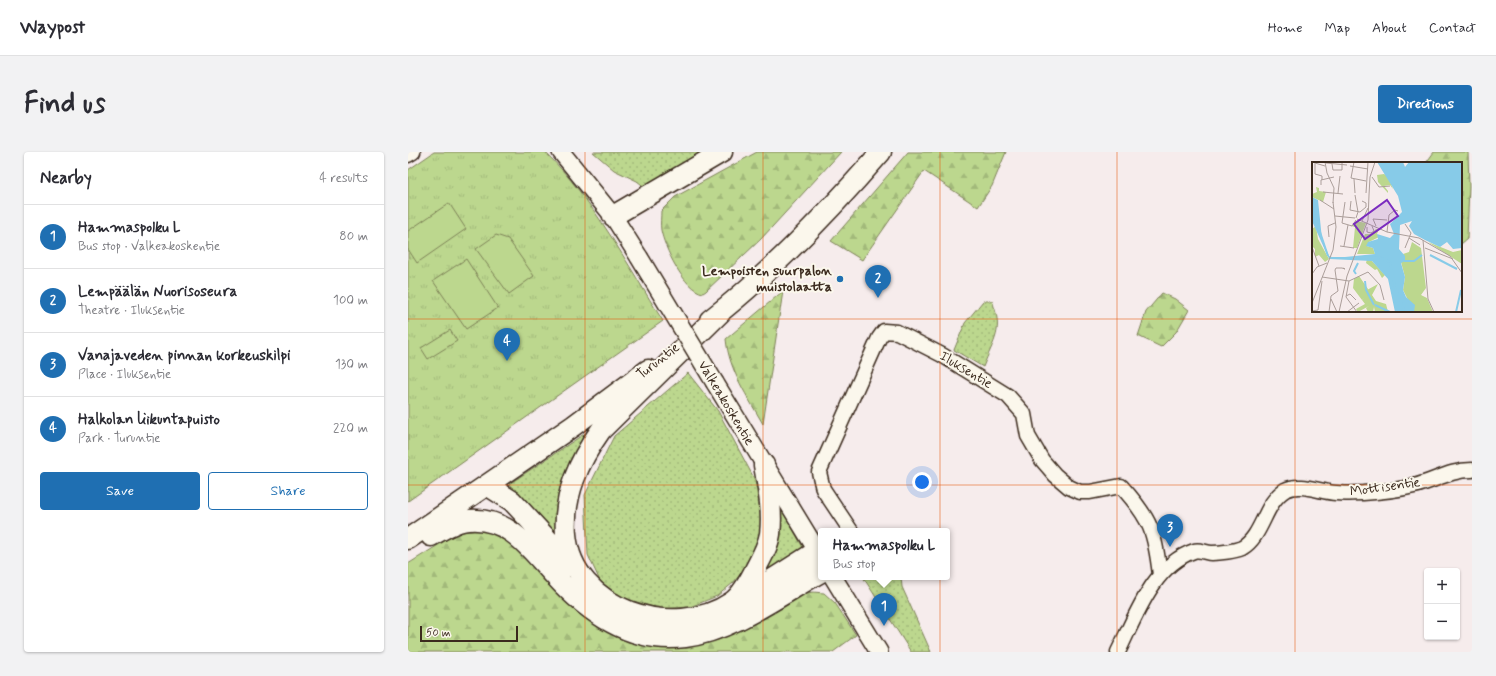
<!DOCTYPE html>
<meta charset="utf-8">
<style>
:root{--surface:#fff;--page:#f2f2f3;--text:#2b2b33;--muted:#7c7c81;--line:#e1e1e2;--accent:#1f6fb2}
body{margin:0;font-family:Mynerve,sans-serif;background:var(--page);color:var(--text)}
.controls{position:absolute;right:12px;bottom:12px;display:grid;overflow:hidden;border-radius:4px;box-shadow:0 1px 3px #0004}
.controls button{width:36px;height:36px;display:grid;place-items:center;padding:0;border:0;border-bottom:1px solid var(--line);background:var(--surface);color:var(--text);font:20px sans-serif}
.scale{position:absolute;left:12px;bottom:10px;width:98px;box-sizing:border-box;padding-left:4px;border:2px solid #3b2a1e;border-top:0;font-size:11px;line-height:14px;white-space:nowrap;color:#3b2a1e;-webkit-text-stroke:3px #fbf7ec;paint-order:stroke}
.you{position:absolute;left:514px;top:330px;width:14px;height:14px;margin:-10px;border:3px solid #fff;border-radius:50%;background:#1a73e8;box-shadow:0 0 0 6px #1a73e833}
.badge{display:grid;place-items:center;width:26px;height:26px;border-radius:50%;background:var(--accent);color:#fff;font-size:13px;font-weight:700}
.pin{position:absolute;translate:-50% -33px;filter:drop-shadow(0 1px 2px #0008)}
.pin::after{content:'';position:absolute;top:21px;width:14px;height:12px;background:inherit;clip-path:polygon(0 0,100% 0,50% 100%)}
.popup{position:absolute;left:410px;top:376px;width:132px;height:52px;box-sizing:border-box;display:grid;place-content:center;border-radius:4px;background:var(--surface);filter:drop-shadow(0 1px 3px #0005);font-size:13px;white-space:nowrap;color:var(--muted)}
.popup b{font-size:15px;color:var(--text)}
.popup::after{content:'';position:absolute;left:50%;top:100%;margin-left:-8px;border:8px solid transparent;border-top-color:var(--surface)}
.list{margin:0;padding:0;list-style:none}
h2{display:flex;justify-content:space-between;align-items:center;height:52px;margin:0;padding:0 16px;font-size:17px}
h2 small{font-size:13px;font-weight:400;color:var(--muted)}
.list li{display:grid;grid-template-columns:26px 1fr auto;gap:12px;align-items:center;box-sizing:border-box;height:64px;padding:0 16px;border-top:1px solid var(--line)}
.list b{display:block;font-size:15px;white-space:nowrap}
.list p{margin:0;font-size:13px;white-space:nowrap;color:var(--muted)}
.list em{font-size:13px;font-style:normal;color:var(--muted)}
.actions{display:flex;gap:8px;padding:12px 16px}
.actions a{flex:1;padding:9px 0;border:1px solid var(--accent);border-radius:4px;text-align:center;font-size:14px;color:var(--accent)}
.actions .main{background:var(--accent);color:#fff}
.map{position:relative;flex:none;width:1064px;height:500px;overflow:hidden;border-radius:4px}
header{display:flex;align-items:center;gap:24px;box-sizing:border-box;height:56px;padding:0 20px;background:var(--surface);border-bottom:1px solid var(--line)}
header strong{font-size:19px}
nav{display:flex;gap:22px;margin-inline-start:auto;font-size:14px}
.intro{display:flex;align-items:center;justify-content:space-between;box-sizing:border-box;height:96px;padding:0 24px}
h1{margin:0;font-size:28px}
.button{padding:10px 18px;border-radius:4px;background:var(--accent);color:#fff;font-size:14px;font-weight:700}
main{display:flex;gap:24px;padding:0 24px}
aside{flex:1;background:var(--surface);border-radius:4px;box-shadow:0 1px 3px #0004}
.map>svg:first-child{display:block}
.grass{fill:url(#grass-dots);stroke:#7c8056}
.forest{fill:url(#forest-firs);stroke:#7c8056}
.park{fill:url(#park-tufts);stroke:#7c8056}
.pitch{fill:#bcd78e;stroke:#7c8056}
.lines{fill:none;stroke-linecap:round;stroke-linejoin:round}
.minor-casing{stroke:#3b2a1e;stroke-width:17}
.tertiary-casing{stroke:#3b2a1e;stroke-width:20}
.secondary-casing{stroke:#3b2a1e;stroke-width:23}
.minor{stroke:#fbf7ec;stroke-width:14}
.tertiary{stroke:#fbf7ec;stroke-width:17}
.secondary{stroke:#fbf7ec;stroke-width:20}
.tertiary-bridge-casing{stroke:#3b2a1e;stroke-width:20;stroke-linecap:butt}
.tertiary-bridge{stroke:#fbf7ec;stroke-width:17}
.grid{fill:none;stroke:#e8590c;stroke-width:1;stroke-opacity:0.55}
.poi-dot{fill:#1f6fb2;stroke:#fbf7ec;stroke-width:1.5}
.labels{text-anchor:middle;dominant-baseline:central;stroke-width:4;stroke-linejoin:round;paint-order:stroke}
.poi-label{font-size:14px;font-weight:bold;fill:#3b2a1e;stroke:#fbf7ec;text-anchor:end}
.street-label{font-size:14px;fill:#3b2a1e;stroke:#fbf7ec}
.inset-river{fill:none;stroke:#87cbe8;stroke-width:2}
.inset-road{fill:none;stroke:#ab9e9a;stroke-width:1}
.view{fill:#7b2cbf;fill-opacity:0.15;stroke:#7b2cbf;stroke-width:2}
.inset-edge{fill:none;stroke:#3b2a1e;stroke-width:2}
</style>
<header>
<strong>Waypost</strong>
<nav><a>Home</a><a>Map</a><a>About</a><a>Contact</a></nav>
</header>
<div class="intro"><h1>Find us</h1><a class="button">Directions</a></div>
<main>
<aside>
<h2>Nearby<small>4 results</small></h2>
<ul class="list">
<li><span class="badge">1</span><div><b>Hammaspolku L</b><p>Bus stop · Valkeakoskentie</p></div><em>80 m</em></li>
<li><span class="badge">2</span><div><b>Lempäälän Nuorisoseura</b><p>Theatre · Iluksentie</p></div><em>100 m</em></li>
<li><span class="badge">3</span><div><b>Vanajaveden pinnan korkeuskilpi</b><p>Place · Iluksentie</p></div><em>130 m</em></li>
<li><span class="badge">4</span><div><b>Halkolan liikuntapuisto</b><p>Park · Turuntie</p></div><em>220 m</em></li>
</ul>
<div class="actions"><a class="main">Save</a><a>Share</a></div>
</aside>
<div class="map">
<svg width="1064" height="500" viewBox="0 0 1064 500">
<defs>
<pattern id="grass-dots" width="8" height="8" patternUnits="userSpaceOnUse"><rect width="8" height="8" fill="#bcd78e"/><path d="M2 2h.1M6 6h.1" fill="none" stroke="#a2b97a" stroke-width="1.8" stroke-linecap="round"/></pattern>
<pattern id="forest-firs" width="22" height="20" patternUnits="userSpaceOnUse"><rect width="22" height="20" fill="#bcd78e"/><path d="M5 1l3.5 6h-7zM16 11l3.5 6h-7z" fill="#a2b97a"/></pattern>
<pattern id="park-tufts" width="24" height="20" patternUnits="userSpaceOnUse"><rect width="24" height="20" fill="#bcd78e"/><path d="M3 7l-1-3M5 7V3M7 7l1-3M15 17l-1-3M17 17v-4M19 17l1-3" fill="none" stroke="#a2b97a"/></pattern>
</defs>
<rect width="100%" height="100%" fill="#f6ecec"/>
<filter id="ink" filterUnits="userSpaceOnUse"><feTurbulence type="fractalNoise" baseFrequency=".025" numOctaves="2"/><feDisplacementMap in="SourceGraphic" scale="8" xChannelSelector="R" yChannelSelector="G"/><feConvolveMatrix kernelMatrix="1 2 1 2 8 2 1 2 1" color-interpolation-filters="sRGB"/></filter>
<g filter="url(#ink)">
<path class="grass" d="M185,0H300L238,36L229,29L206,18Z
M575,149H584C596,179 586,187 575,215L546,198L557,171Z
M280,221L310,259L347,328L354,371L350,391L339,414L325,431L309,444L282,455L252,457L213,445L192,429L180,403L177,343L206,284Z
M188,274L156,399L101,332Z
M370,355L373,356L397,399L342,434Z
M455,425H493L494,435L523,500H503Z"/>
<path class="forest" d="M349,0H433L353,87L298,139L295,141C276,138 256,95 253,78C252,72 253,65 253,59L267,45Z
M500,0H598L584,34L570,55L516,19L454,108L423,89Z
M1026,0H1060L1061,34L1059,87L1053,92V11H1018Z
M375,139L355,272C340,245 321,219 318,187Z
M754,141L767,147L781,158L768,180L753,195L730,184L738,160Z
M76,378L100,390L144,435L193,477L220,490L246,495L282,493L310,488L352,467L393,442L405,440L416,441L427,451L448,483L425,500H0V412L51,380Z"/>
<path class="park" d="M26,0H137C186,48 219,112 255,169L0,349V18Z"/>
<path class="pitch" d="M41,51L58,77L9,111L0,97V79Z
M88,83L100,87L126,124L101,142L68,97Z
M58,107L90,156L58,177L25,129Z
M42,178L49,189L20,207L13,196Z"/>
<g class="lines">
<g class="minor-casing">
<path id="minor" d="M0,3L5,0
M443,379L415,337L411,320L471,186L476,179L489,180L534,203L600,244L616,262L620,284L634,308L647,323L661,335L672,340H682L713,334C743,367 747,380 752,423
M710,500C728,464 745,413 786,399C792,397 798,401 804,401C812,401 827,399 834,396C855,384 856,351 877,338C892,330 912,340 928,341C937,342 946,341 955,341C971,340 990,338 1006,334C1027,329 1041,318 1064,318"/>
</g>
<g class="tertiary-casing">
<path id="tertiary" d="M153,0L205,64L231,105
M307,231L413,405
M425,425L471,500"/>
</g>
<g class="secondary-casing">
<path id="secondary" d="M205,64L314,0
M313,160L193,278C171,309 155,343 158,382C164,458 266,490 324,450C334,443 343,426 348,416C354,405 360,394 362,382C365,359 360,336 356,313
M302,168C365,119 421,60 473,0
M79,333L104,349L165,415
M23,384C34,378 48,368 61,368C101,365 122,397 146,423C180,461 224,492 277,485C324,479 372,443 413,420
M0,387L165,274L240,218
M331,447L349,437L409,399"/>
</g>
<use href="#minor" class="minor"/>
<use href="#tertiary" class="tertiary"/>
<use href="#secondary" class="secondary"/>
<g class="tertiary-bridge-casing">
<path id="tertiary-bridge" d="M231,105L307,231"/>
</g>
<use href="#tertiary-bridge" class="tertiary-bridge"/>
</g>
</g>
<path class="grid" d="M177,0V500M355,0V500M532,0V500M709,0V500M887,0V500M0,167H1064M0,333H1064"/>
<circle class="poi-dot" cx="432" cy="127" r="4"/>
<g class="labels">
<g class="poi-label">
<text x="424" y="119">Lempoisten suurpalon<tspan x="424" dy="16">muistolaatta</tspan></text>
</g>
<g class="street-label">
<text transform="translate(250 209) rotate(-38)">Turuntie</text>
<text transform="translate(558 218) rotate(31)">Iluksentie</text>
<text transform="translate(318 251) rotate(59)">Valkeakoskentie</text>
<text transform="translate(977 335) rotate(-8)">Mottisentie</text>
</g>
</g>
<g transform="translate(904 10)">
<rect width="150" height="150" fill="#f6ecec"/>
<path d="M100,80L109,86L114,126L109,133L115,136L121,150H102L91,128L93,115L89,100L93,98L91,92L97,90ZM66,122L60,133L64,139L74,142L76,150H63L62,145L61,150H56L54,146L57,144L46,150L44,147L53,142L50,138L55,132V128Z" fill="#bcd78e"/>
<path d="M72,12L76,14L81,27L78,23L72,24L76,29V31L66,20L65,13ZM4,64L6,77L17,97L13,100L7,93L3,95V87L0,84V67ZM64,67H67L65,72L67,75L57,80L55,84L61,86L63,92H45L53,72H59ZM116,80L141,90L150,88V102ZM47,114L56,127L55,134L50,138L41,126L42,117Z" fill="#bcd78e"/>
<path d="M4,25L7,26V29L14,30L11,40L0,35V32L5,30ZM44,59L54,61L45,86H41L43,65L39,64ZM55,97L60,99L73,113L70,116L65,107L63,108L54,101Z" fill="#bcd78e"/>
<path d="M65,0H91L93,5L97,0H150V86L141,87L135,80L128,85L113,78L102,72L97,64L100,59L88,63L87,87L93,94V99L89,101L93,115L91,128L94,135L103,143L102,150H83L76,117L60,99L17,97L0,59V35L6,38L10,77L17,94L23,96L63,92L61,86L54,84L56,80L66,77L65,72L78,76L82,72L78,62L90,50L86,34Z" fill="#87cbe8"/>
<path class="inset-river" d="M0,46L16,94M118,93L145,107M19,96H40M43,96L67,95L78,100L83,125L93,150M92,99H102L110,93M44,112L42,109L46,101M53,119L54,128L62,143M63,143L78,150M144,150L149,128"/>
<path class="inset-road" d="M13,0L15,11L22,26L21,41M42,0L39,16L54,19M14,1L35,3M20,2L21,8H30V0M38,4L56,7M60,15L67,25L78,24M42,17L43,31M10,18V14L3,12V1L13,4M9,23V18L22,15M11,30L31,32M26,31L28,14M54,31L56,0M43,33L46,50L44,56M57,33L58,15L63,0M8,38L22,47M39,39L38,48L48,50L54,45V41L50,39M33,40L30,61L40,64L44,58M23,54L43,56M45,57L75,70L107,76L138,94L150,111M50,59L56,46M93,62L99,71L93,86M64,64L61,57L75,58M55,65V70L59,71L62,69L60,64M75,70L77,53L83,48L86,49M17,75L16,64L23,61M97,76L108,83M111,78L116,137L122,150M28,84L42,86M32,84L36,63M0,85L7,104M113,86L141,97M0,112L5,105L15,101M10,115L37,119L34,135M37,119L56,110L68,123L72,138M34,134L38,132L44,138M34,135L45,150M19,137L25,150M0,141L21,88L24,65L21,40M0,149L6,148L10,119M17,150L19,134L26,129L23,108L24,106H30L33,107L31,106M27,150L35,114L56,58L57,33M35,150L47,141"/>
<path class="view" d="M75,38L86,54L53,77L42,62Z"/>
<rect width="150" height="150" class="inset-edge"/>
</g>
</svg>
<div class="controls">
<button>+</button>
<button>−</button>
</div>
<div class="scale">50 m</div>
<div class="you"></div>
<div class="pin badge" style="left:476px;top:474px">1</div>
<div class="popup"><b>Hammaspolku L</b>Bus stop</div>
<div class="pin badge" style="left:470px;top:146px">2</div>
<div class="pin badge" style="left:762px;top:395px">3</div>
<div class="pin badge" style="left:99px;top:209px">4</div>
</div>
</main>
